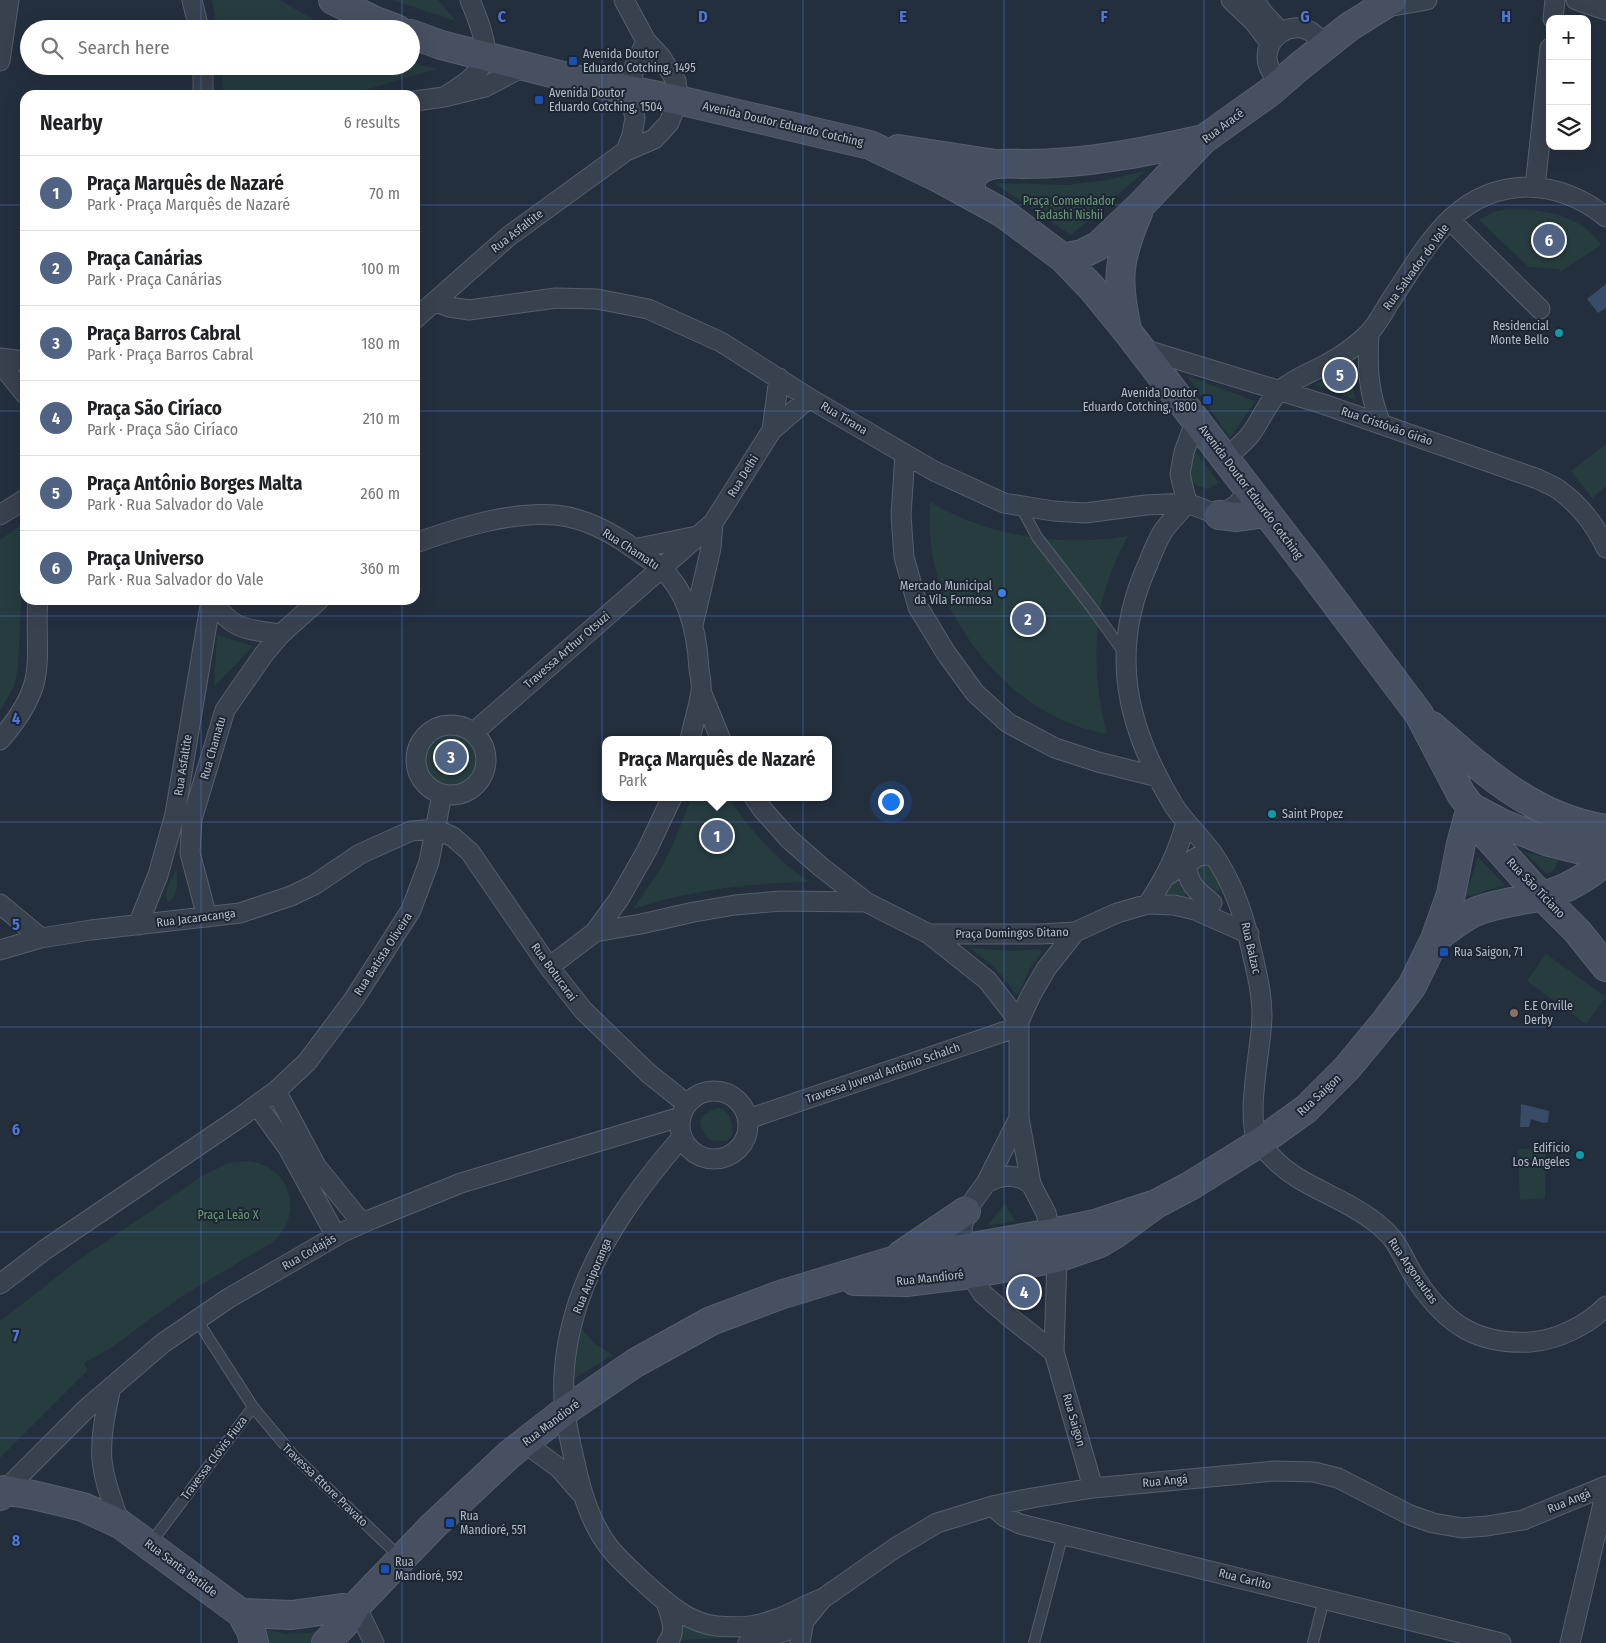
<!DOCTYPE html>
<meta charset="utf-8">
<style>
:root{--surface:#fff;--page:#f6f6f6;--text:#202124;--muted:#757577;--line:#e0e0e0;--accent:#506383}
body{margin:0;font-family:"Fira Sans Condensed",sans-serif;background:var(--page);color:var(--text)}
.controls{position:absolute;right:15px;top:15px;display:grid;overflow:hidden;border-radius:10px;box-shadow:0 5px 20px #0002}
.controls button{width:45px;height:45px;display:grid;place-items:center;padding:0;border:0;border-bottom:1px solid var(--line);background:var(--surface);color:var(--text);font:25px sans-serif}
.you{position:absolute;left:890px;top:801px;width:18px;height:18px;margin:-12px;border:4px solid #fff;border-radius:50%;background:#1a73e8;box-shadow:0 0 0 8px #1a73e833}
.badge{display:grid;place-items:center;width:32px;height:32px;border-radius:50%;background:var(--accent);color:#fff;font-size:16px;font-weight:700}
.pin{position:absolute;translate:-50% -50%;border:2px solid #fff;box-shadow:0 1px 5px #0006}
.popup{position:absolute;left:602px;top:736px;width:230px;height:65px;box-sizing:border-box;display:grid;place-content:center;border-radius:10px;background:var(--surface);filter:drop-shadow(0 1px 4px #0005);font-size:16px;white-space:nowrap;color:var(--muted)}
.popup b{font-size:19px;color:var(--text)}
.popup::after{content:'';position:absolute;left:50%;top:100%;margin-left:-10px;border:10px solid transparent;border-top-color:var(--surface)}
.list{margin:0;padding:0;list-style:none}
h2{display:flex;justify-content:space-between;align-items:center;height:65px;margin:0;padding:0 20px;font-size:21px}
h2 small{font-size:16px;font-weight:400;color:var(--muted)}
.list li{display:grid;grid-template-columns:32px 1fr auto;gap:15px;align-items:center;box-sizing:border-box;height:75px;padding:0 20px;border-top:1px solid var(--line)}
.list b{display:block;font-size:19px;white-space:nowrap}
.list p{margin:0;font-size:16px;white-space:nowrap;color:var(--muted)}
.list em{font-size:16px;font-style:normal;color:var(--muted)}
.icon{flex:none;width:28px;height:28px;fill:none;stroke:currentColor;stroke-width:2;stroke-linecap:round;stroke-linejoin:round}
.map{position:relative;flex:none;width:1606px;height:1643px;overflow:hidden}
.search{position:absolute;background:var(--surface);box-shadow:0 5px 20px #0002;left:20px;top:20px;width:400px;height:55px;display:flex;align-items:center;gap:12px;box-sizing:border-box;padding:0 18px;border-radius:28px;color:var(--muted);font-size:19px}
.panel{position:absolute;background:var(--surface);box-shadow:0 5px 20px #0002;left:20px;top:90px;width:400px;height:515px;border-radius:15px}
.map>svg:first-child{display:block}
.green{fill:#263c3f}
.water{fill:#394c67}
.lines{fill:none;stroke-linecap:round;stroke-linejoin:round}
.lane-casing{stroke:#565f6c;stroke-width:12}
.street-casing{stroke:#565f6c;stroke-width:21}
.secondary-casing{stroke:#565f6c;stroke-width:30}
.lane{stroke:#38414e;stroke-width:10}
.street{stroke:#38414e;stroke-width:19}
.secondary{stroke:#465061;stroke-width:28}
.grid{fill:none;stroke:#5274d3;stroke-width:1;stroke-opacity:0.55}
.transit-dot{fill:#1a4fb4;stroke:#1d2633;stroke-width:2}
.culture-dot{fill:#0f9aa8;stroke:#1d2633;stroke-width:2}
.shop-dot{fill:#3f7fe0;stroke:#1d2633;stroke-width:2}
.education-dot{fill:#8d6e63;stroke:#1d2633;stroke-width:2}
.labels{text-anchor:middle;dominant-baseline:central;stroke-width:4;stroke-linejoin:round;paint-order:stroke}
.poi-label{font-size:12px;fill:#b4bcc9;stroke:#1d2633;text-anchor:start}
.street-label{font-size:12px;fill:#b4bcc9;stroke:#1d2633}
.park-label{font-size:12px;fill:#6b9a76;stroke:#1d2633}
.grid-label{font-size:16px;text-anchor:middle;font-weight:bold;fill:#5274d3;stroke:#1d2633;stroke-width:4;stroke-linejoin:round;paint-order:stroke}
</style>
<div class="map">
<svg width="1606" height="1643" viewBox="0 0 1606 1643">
<rect width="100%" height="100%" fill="#242f3e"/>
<path class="green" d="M212,0H280L330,29H217Z
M392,0H438L456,21Z
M411,62L436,69L348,95H223L222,66H411Z
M1145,171L1071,235L994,183L1068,185L1107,180Z
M1503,210C1538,208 1580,213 1601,245L1560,272L1559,269L1529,267L1479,220L1493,212Z
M1347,365L1356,400L1315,385Z
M1187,376L1255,401L1230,438Z
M1606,444V487L1592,498L1571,471Z
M1196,452L1219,483L1208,489L1197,486L1189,477V463Z
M930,502C990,537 1060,547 1128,536C1121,549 1114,563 1109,578C1091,628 1094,684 1107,734C1041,722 989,677 957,620C949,606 941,590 937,574C930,551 929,526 930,502Z
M25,522L18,668L14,686L0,711V540Z
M217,635L253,646L214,687Z
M423 759a28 28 0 1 1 56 0a28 28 0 1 1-56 0Z
M692,797H728C753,833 773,857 809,882C749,883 691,890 633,909L661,868L673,844Z
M1524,852L1558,860V861L1554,870L1547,874Z
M1202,854L1222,884C1219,894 1213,896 1205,892L1191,858Z
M1478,857L1505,885L1465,897Z
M176,869C178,881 179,894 169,902C161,894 172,879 176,869Z
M1178,878L1186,892L1185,896L1169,894L1166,892L1175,879Z
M970,948L1012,951L1038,949L1042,952L1029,970L1019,993L1016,995L1008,983L993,966Z
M1546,954L1606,997L1586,1024L1527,981Z
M717,1108C730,1109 734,1125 732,1136L726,1141L710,1140C707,1137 705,1134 703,1130C695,1117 706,1113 717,1108Z
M1518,1149H1546L1545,1198L1520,1200Z
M247,1161C291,1165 306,1216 271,1243L179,1298L111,1348L84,1363L88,1370L0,1458V1321L76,1262L199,1178L228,1163Z
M1005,1204L1015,1221L987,1226Z
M1041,1282L1030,1307L1006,1288Z
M582,1329L594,1343L613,1355L570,1381L572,1355Z
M340,1623L317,1643H262L259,1628L286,1634L310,1633Z
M682,1625L704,1632L723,1634V1638L680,1640Z"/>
<path class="water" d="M1606,284V308L1598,313L1587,299Z
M1521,1104L1549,1111L1548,1122L1543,1123L1531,1119L1529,1127H1520Z"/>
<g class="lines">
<g class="lane-casing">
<path id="lane" d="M1021,507L1037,537L1092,608L1125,654
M253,1407L294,1456L401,1558
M150,1544L253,1407L197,1320
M1034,1643L1063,1534
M1313,1643L1324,1599"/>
</g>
<g class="street-casing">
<path id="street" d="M192,0L199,29
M1231,0L1254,22L1270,43
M1254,0L1264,14L1280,31
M1576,0L1606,10
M1381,8L1427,0
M1553,19L1555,0
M0,61L9,0
M203,66V95
M1280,84C1275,77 1270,72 1268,64C1261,38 1294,16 1315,35C1319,38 1321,43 1324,47
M444,97C459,87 481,76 485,56C488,43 475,12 470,0
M415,101L444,97L485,87L525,66
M626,151L632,135L635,118L629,90L635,65L646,41
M1535,187L1550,48
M1450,220L1540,309
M436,302L449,307L469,310L556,298L597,299L648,309L721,342L809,398L934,471L1004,503L1053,511L1085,513L1146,505L1187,503L1219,515C1231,510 1242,502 1249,490
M415,319L509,236L626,151L654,139L669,123L678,100L676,81L661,57L646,41L624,0
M1369,333C1367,367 1368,392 1381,424
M1140,348L1323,404L1538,479C1545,483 1553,485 1559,490C1579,504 1596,526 1606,548
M0,358L25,361
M0,363L25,394
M772,430L779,378
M905,454L901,515L904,557L918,607L946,653L975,693L1008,723L1055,748L1098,762L1158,777
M1225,459C1233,451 1243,444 1250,435C1261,421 1268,400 1282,389C1295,378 1310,373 1325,365C1340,357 1356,346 1368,334C1376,326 1383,313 1389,303C1425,250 1453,189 1526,187C1556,187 1584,199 1606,217
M1187,503C1179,513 1169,522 1162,533C1156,543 1152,554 1148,564C1108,651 1126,727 1174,806C1185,823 1201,837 1213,854C1233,883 1244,914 1251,948C1256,970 1262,992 1262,1015C1262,1047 1244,1118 1259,1144C1262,1148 1267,1152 1271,1156C1298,1186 1339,1195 1371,1219C1378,1224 1386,1231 1392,1238C1402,1251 1408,1268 1418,1282C1447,1325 1478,1345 1531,1342C1557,1340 1588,1325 1606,1306
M1187,503L1180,474L1184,452L1196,420
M0,515L25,499
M415,543C458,528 511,511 556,515C583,518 611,532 633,548C642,555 652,560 661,568C689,593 697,633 699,669C700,676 702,684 701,691C699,707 693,724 690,740
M634,549L697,536
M211,600C234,631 245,629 281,634
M693,625L711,548L713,523
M701,691L721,740
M416 760a35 35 0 1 1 70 0a35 35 0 1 1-70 0Z
M473,733L713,523L772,430L809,398
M0,740C14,724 28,705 34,684C41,658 35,627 38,600
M754,797L763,810L789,839L821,867L866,902L929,934L987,980L1019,1021
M1186,864C1189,886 1196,890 1212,903
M1166,876L1199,856L1212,854
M0,904L41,938
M1148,904C1167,875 1176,856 1186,823
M207,917L190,853L192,819L225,710L264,654L281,634L319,600
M138,925L158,875L175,814L211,600
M595,932L641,924L694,912L735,905L781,901L866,902
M929,934H1041L1075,932L1117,913L1148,904L1174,905L1195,910L1249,934
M0,950L41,938L91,930L240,913L291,896L314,885L360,854L411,831L436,829L453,837L470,852L549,967L583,1010L648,1073L687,1104
M549,967L595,932L619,899L647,850L672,797
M680 1125a34 34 0 1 1 68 0a34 34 0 1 1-68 0Z
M276,1091L316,1166L362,1223
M257,1105L288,1148L336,1236
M748,1119L1018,1027
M682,1137C639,1187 599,1240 578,1303C567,1337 561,1376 565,1411C567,1430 572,1449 576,1467C582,1495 591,1524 609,1547C620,1561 636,1575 649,1587C669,1605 689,1623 717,1626C737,1628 757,1627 776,1619C792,1614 805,1605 821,1599
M986,1183L1019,1118
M1031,1184L1019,1118V1021L1031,995L1046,969L1075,932
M0,1284L46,1249L239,1118L276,1091L307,1062L354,999L411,910L429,862L442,794
M1054,1352L1012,1319L983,1294L970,1274L963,1249L962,1228L966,1211L986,1183L997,1178L1009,1176L1021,1178L1031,1184L1046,1213L1057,1258L1054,1352L1093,1488
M111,1387C106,1411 100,1436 102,1460C104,1482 113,1503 120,1524
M525,1443L559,1468L580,1492
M5,1490L86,1409L163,1343L229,1298L343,1232L372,1219L461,1183L680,1117
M992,1506L1005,1517L1020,1524L1501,1643
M666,1602C670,1615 678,1631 667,1643
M356,1606L374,1643
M748,1643L786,1631L804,1621L822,1599L895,1548L937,1523L992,1506L1032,1498L1093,1488L1274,1471L1314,1472L1338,1478L1410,1515L1433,1523L1462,1528L1487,1526L1523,1520L1606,1486
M800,1643L804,1621V1612
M1570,1643L1606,1491"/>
</g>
<g class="secondary-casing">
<path id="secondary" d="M333,0L373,20L397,29
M411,34L441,45L579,80L678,100L870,145L939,178L1003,213L1063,258L1091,287L1127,331L1310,569L1419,714L1461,794L1471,807L1503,824L1549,842L1577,849L1606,852
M898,149L995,164
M971,195C970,186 970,177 978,171C991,161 1011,164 1026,164C1086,164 1146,152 1204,139
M1063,258L1082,254L1098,246L1141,205L1204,139L1270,92L1300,66L1349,27L1392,0
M1127,329C1116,280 1118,259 1138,213
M1219,515L1237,517L1266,513
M1432,726C1485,772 1534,818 1606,829
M1471,807L1487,836L1530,884L1577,931L1606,967
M1435,939C1449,928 1461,918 1477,911C1498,903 1520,901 1542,896C1567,890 1587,877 1606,861
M901,1255L966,1211
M855,1281L906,1282L970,1274L1057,1258L1100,1243L1115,1234L1156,1204L1190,1186L1259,1143L1306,1109L1347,1068L1386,1021L1412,986L1435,939L1451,894L1461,844L1471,807
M0,1496L5,1490L33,1495L83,1507L120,1524L241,1613L251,1631L254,1643
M241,1613L292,1615L356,1606
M326,1643L346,1622L356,1606L432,1527L510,1454L565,1411L635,1363L711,1321L780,1295L892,1261L1052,1233L1095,1224L1156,1204"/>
</g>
<use href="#lane" class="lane"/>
<use href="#street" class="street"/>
<use href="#secondary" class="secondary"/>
</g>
<path class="grid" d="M201,0V29M402,0V29M602,0V1643M803,0V1643M1004,0V1643M1204,0V1643M1405,0V1643M201,66V95M402,66V95M0,205H25M415,205H1606M0,411H25M415,411H1606M201,600V1643M402,600V1643M0,616H1606M0,822H1606M0,1027H1606M0,1232H1606M0,1438H1606"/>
<g class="transit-dot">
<rect x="568" y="56" width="10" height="10" rx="2.5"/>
<rect x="534" y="95" width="10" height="10" rx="2.5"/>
<rect x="1202" y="395" width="10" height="10" rx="2.5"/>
<rect x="1439" y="947" width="10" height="10" rx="2.5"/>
<rect x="445" y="1518" width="10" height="10" rx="2.5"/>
<rect x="380" y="1564" width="10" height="10" rx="2.5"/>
</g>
<g class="culture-dot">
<circle cx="1559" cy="333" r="5"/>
<circle cx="1272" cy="814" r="5"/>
<circle cx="1580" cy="1155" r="5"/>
</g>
<circle class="shop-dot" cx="1002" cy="593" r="5"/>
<circle class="education-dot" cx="1514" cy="1013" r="5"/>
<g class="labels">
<g class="poi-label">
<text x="583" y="54">Avenida Doutor<tspan x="583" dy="14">Eduardo Cotching, 1495</tspan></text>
<text x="549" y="93">Avenida Doutor<tspan x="549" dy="14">Eduardo Cotching, 1504</tspan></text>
<text x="1549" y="326" text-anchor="end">Residencial<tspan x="1549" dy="14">Monte Bello</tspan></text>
<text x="1197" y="393" text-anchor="end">Avenida Doutor<tspan x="1197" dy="14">Eduardo Cotching, 1800</tspan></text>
<text x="992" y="586" text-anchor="end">Mercado Municipal<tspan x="992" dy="14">da Vila Formosa</tspan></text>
<text x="1282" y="814">Saint Propez</text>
<text x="1454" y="952">Rua Saigon, 71</text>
<text x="1524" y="1006">E.E Orville<tspan x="1524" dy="14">Derby</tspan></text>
<text x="1570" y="1148" text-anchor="end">Edifício<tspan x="1570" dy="14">Los Angeles</tspan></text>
<text x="460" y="1516">Rua<tspan x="460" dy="14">Mandioré, 551</tspan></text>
<text x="395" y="1562">Rua<tspan x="395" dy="14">Mandioré, 592</tspan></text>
</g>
<g class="street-label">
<text transform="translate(783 124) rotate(13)">Avenida Doutor Eduardo Cotching</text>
<text transform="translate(1223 126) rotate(-37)">Rua Aracê</text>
<text transform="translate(517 231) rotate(-38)">Rua Asfaltite</text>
<text transform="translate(1416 267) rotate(-54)">Rua Salvador do Vale</text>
<text transform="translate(844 418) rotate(31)">Rua Tirana</text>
<text transform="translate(1387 426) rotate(19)">Rua Cristóvão Girão</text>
<text transform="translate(743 476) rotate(-58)">Rua Delhi</text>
<text transform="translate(1251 492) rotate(53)">Avenida Doutor Eduardo Cotching</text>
<text transform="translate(631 549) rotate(33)">Rua Chamatu</text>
<text transform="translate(567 650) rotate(-41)">Travessa Arthur Otsuzi</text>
<text transform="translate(213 748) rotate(-74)">Rua Chamatu</text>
<text transform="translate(183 765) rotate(-81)">Rua Asfaltite</text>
<text transform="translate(1536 888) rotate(46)">Rua São Ticiano</text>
<text transform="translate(196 918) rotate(-7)">Rua Jacaracanga</text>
<text transform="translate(1012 933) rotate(-1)">Praça Domingos Ditano</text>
<text transform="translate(1251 948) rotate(77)">Rua Balzac</text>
<text transform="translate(383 954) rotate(-57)">Rua Batista Oliveira</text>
<text transform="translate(554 972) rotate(54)">Rua Botucarai</text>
<text transform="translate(883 1073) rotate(-19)">Travessa Juvenal Antônio Schalch</text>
<text transform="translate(1319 1095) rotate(-43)">Rua Saigon</text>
<text transform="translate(309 1252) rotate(-30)">Rua Codajás</text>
<text transform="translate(1413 1271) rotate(55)">Rua Argonautas</text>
<text transform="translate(592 1276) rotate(-67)">Rua Araiporanga</text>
<text transform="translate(930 1278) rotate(-6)">Rua Mandioré</text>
<text transform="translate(1074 1420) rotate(74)">Rua Saigon</text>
<text transform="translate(551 1423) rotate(-37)">Rua Mandioré</text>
<text transform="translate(214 1458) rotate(-53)">Travessa Clóvis Fiuza</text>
<text transform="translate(1165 1481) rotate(-5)">Rua Angá</text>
<text transform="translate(325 1485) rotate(44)">Travessa Ettore Pravato</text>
<text transform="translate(1569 1501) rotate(-22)">Rua Angá</text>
<text transform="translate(181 1568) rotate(37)">Rua Santa Batilde</text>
<text transform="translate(1245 1579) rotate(14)">Rua Carlito</text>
</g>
<g class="park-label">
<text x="1069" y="201">Praça Comendador<tspan x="1069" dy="14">Tadashi Nishii</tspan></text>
<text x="228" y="1215">Praça Leão X</text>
</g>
</g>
<g class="grid-label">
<text x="502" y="22">C</text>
<text x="703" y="22">D</text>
<text x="903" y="22">E</text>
<text x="1104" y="22">F</text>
<text x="1305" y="22">G</text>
<text x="1506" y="22">H</text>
<text x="16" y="724">4</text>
<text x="16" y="930">5</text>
<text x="16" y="1135">6</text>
<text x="16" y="1341">7</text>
<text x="16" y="1546">8</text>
</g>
</svg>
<div class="controls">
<button>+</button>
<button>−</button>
<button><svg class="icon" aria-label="layers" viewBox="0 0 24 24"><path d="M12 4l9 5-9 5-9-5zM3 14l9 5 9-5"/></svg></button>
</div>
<div class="you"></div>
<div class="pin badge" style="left:717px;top:836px">1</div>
<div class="popup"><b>Praça Marquês de Nazaré</b>Park</div>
<div class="pin badge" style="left:1028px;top:619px">2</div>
<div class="pin badge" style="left:451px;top:757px">3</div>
<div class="pin badge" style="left:1024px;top:1292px">4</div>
<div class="pin badge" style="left:1340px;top:375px">5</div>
<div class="pin badge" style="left:1549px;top:240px">6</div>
<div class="search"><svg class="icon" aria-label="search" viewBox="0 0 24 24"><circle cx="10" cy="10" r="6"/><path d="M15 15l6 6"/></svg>Search here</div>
<section class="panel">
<h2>Nearby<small>6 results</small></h2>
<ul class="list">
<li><span class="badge">1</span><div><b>Praça Marquês de Nazaré</b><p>Park · Praça Marquês de Nazaré</p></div><em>70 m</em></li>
<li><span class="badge">2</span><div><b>Praça Canárias</b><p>Park · Praça Canárias</p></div><em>100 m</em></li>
<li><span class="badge">3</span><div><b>Praça Barros Cabral</b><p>Park · Praça Barros Cabral</p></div><em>180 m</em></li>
<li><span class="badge">4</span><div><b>Praça São Ciríaco</b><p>Park · Praça São Ciríaco</p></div><em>210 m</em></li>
<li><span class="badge">5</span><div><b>Praça Antônio Borges Malta</b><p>Park · Rua Salvador do Vale</p></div><em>260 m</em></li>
<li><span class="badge">6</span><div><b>Praça Universo</b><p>Park · Rua Salvador do Vale</p></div><em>360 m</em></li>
</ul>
</section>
</div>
